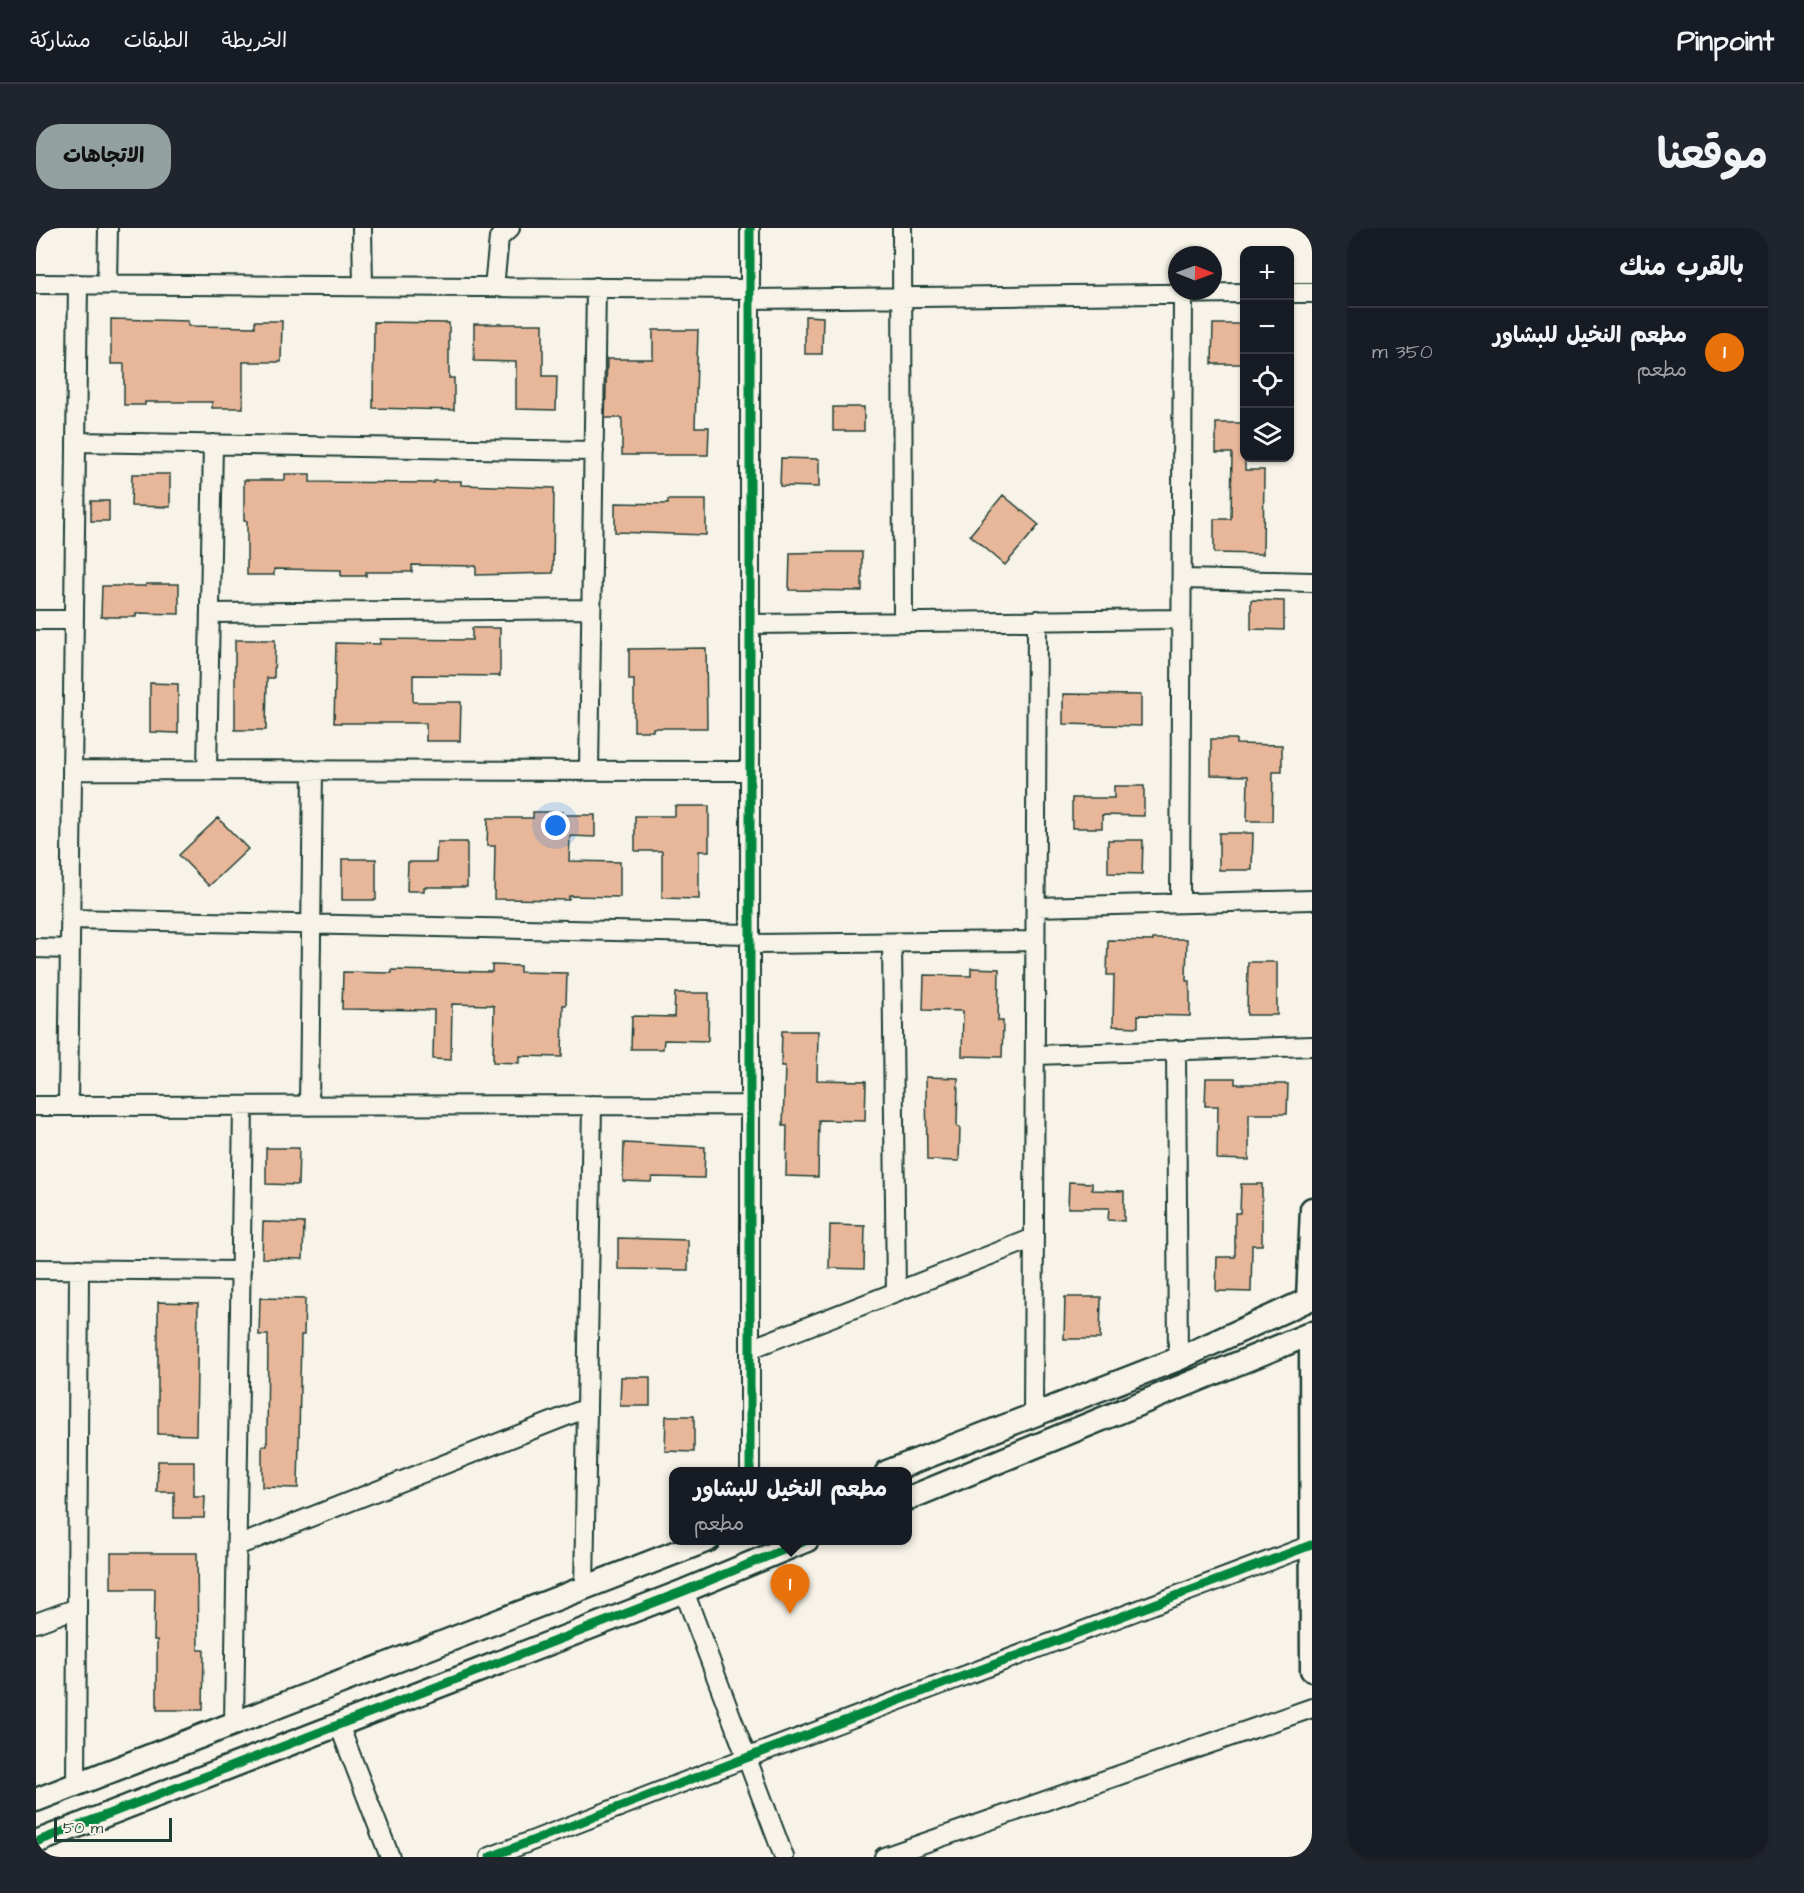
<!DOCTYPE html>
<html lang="ar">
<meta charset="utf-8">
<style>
:root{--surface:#171b24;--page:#20242c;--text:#f1f3f6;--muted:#9ea1a6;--line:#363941;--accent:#92a19f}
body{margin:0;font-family:"Architects Daughter","Playpen Sans Arabic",sans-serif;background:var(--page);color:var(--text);direction:rtl}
.controls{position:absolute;right:18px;top:18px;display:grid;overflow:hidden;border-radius:12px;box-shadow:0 2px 4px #0004}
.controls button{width:54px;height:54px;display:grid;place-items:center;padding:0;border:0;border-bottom:2px solid var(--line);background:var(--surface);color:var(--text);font:30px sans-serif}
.compass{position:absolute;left:1132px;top:18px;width:54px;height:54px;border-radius:50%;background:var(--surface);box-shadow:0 2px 4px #0004;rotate:91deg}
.scale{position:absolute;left:18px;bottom:15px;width:118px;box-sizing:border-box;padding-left:6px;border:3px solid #1f3d34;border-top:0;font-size:16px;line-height:21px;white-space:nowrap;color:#1f3d34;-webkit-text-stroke:4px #f7f3e8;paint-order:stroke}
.you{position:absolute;left:520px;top:598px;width:21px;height:21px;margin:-15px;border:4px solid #fff;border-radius:50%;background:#1a73e8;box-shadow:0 0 0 9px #1a73e833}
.badge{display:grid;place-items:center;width:39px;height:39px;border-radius:50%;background:var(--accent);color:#fff;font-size:20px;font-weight:700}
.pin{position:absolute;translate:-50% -50px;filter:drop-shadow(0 2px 3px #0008)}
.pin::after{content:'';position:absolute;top:32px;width:21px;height:18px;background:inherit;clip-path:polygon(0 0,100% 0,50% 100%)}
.popup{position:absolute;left:633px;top:1239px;width:243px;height:78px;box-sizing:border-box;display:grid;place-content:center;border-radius:12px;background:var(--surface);filter:drop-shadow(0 2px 4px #0005);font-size:20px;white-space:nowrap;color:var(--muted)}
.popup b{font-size:22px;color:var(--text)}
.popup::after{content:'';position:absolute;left:50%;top:100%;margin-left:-12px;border:12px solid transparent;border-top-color:var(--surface)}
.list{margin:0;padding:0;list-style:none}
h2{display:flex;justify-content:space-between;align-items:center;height:78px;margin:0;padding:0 24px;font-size:26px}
h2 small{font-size:20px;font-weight:400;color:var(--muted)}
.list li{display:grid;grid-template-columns:39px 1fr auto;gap:18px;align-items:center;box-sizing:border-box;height:90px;padding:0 24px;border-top:2px solid var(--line)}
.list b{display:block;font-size:22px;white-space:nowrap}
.list p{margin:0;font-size:20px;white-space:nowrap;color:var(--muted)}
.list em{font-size:20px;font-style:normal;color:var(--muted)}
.icon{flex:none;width:33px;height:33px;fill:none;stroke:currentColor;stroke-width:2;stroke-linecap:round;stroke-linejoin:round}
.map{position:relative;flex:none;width:1276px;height:1629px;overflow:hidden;direction:ltr;border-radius:24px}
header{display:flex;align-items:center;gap:36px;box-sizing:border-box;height:84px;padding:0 30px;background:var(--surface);border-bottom:2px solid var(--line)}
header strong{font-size:28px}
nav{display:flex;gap:33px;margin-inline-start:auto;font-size:21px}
.intro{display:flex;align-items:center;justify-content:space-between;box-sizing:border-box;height:144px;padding:0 36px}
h1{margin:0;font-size:42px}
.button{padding:15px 27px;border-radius:24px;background:var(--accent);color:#111;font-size:21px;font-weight:700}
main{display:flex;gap:36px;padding:0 36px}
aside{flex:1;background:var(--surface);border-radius:24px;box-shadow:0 2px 4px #0004}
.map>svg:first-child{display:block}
.building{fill:#e8b799;stroke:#1f3d34;stroke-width:1.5}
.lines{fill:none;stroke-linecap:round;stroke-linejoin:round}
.minor-casing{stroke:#1f3d34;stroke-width:22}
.tertiary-casing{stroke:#1f3d34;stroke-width:27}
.minor{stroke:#f7f3e8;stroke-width:18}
.tertiary{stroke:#f7f3e8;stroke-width:22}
.cycleway-casing{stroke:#f7f3e8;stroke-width:13}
.cycleway{stroke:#00873e;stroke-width:9}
</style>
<header>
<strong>Pinpoint</strong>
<nav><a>الخريطة</a><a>الطبقات</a><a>مشاركة</a></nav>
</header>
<div class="intro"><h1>موقعنا</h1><a class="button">الاتجاهات</a></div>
<main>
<aside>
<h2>بالقرب منك<small></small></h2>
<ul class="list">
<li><span class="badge" style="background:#e8710a">1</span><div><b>مطعم النخيل للبشاور</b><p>مطعم</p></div><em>350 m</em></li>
</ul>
</aside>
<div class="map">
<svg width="1276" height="1629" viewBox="0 0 1276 1629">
<rect width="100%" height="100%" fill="#f7f3e8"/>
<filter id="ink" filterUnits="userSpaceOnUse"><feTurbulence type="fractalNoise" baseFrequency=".0167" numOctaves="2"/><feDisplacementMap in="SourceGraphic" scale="12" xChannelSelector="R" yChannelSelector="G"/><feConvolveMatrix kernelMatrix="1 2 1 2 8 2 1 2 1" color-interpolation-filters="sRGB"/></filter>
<g filter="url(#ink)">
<path class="building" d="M769,88L787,89L786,126H769Z
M75,91L152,93V98L219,99V93H246L245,134H207V180H176V174H109V177H88V136H75Z
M338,94L413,95V150H418V182L337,180Z
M438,96H507V148H521L520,182L480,181V134L438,133Z
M1177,96H1209V136H1176Z
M617,102H662L659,199H673L672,227H586V190H569L571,131H617Z
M797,179H828V203H797Z
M1180,195H1209V242H1228L1227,326L1178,325V291H1195L1196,225H1180Z
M745,230L783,231V259L744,258Z
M96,246H134V279L95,278Z
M249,246H274V254L398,255V253H425V257L518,260L517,345L440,347V338L376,337V344H330V348H305V342L238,341V347H211V293H208V252H249Z
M967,267L1003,297L969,337L934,307Z
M632,272H670V307L579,304V275L632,276Z
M55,273H73V293H55Z
M795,324H826V363L753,362L754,325Z
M110,356H143V386L100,385V389H65L66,358H110Z
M1215,372L1248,373V402L1215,401Z
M436,400H464V448L377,447V474H425L424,513H390V495H298L300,415L344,416V411L436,412Z
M199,412H239L238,450H231L230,502H199Z
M670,420L671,500H617V503H598V452H593V421Z
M114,455L142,456V505L114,504Z
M1027,466L1105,467V498L1027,496Z
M1175,511H1200V516L1246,517V544H1237L1236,593H1211L1212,548L1175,547Z
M1078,558H1108V588L1066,587V600H1036V570H1078Z
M639,578H673V623H663V671L626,670V623H599V588H639Z
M497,584H527V587H559V609L534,608L533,633L584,634V669L533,668V672L458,671L459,618H451L452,590H497Z
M182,590L212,621L173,658L143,627Z
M1183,605H1217L1216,642H1183Z
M1072,612H1107L1106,646L1072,645Z
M401,614H431V659H388V663H371L372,634H400Z
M306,631H340V672H306Z
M1117,711H1151L1150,753H1154V788L1102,787V799L1077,798L1078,747H1071L1072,712L1117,713Z
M1212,734H1241V787H1211Z
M456,737L484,738V744L531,745L530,777H527L526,829L483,828V835L457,834L458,778L455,777L416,776L415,832L397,831L398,782L306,781L307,744L356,745V742L456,744Z
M935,740L963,741L962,793H967L966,829L926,828L927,783L887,782L888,747L935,748Z
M639,765H673L672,813L628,812L627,821H595L596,788L638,789Z
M746,803H782L781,852L830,853L829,893L783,892L782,949L750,948L751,898H747L749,838H745Z
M890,849L922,850L921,899H924L923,933L891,932Z
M1170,850H1199V856H1252L1251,886H1213V932L1181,931L1182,878H1169Z
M588,915L669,919L668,950L616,949L615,954L587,953Z
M230,920H263L262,957L230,956Z
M1033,954L1056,955V962L1088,963V993L1072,992L1073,980H1032Z
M1205,956H1226V1017H1216L1215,1064L1180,1063L1181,1029H1199V985H1204Z
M227,994L268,995L267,1031L226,1030Z
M794,997L829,998L828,1041L793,1040Z
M582,1010L652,1012V1042L582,1041Z
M1029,1069H1065L1064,1111H1028Z
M224,1070L269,1071L268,1107H265L262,1260L226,1259V1218H231L232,1107H223Z
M122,1074L162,1075L160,1207L122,1206Z
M585,1149H614V1178H584Z
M630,1188H658V1224L629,1223Z
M122,1233H158V1268H169L168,1290H138V1264H121Z
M75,1325H161L162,1422H168L167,1482H121V1412H118L119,1361H75Z"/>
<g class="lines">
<g class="minor-casing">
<path id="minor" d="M326,0L327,58
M714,0V1244
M866,0L867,394
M0,56L714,61
M71,56L72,0
M458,59L463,10L474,0
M1254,65H1276
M714,71L1208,65
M40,214L558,223
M1146,351L1276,354
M174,385L555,381
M0,392H38
M714,396L1145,391
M36,542L714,543
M171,542L177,216
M553,542L560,59
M1144,675L1147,66
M1000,679L1276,672
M34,691L714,706
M856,715L860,1064
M714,716L999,713
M0,720L34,721
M1140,822L1142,1131
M999,827L1276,818
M0,878L714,877
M32,878L42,56
M273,878L277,542
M0,1041L205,1043
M714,1121L998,1010
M997,1187L1001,392
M201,1318L551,1180
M548,1361L556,877
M648,1363L748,1629
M0,1395L41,1380
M198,1496L207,878
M303,1497L354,1629
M40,1557L43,1041
M454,1629L710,1530L1275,1317
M848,1629L1276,1480"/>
</g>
<g class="tertiary-casing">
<path id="tertiary" d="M1272,1071L1276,981
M1275,1105L1276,1442
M851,1244L1142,1131L1276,1070
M871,1271L1276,1105
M0,1572L672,1312
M0,1614L648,1363L771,1312"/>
</g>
<use href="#minor" class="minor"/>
<use href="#tertiary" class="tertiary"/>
<g class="cycleway-casing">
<path id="cycleway" d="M714,0V1244
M0,1614L648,1363L771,1312
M454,1629L710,1530L1275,1317"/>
</g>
<use href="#cycleway" class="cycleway"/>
</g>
</g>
</svg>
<div class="controls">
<button>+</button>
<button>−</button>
<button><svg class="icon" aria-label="locate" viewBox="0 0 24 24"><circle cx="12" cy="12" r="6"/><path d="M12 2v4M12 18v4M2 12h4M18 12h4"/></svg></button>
<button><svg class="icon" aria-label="layers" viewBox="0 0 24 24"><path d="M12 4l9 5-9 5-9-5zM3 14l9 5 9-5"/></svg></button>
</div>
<svg class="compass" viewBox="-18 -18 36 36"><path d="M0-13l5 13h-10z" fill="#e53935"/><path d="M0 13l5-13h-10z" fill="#9ea1a6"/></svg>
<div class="scale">50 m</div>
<div class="you"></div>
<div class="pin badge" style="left:754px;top:1386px;background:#e8710a">1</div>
<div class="popup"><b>مطعم النخيل للبشاور</b>مطعم</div>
</div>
</main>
